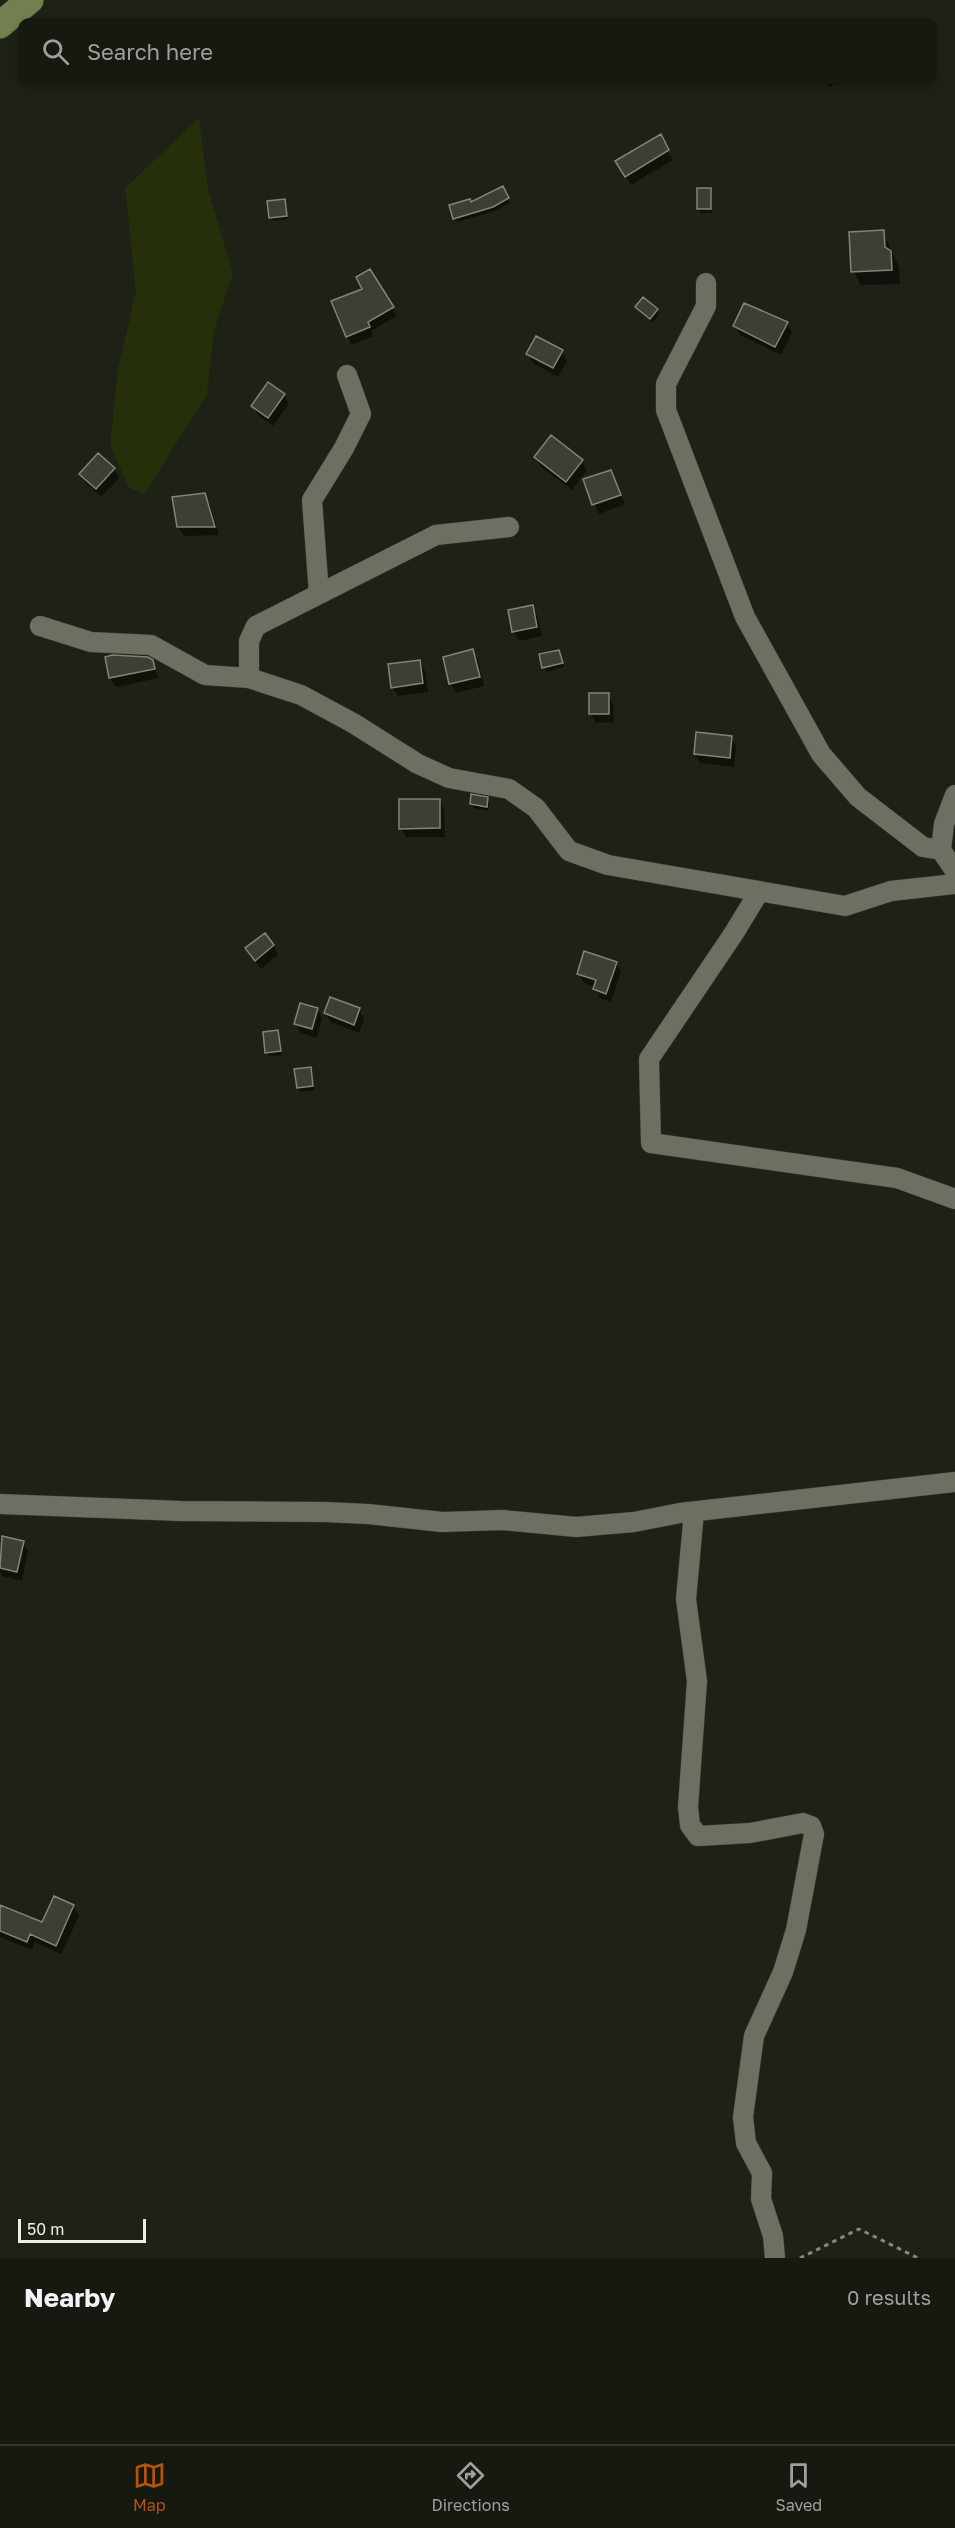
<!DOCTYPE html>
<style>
:root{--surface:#161910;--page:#1f2219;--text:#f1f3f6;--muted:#9ea09f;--line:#353830;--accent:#b45309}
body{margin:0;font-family:"Golos Text",sans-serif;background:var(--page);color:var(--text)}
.scale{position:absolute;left:18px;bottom:15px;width:128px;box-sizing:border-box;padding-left:6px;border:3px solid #ecefe7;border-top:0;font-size:16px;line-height:21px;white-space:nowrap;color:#ecefe7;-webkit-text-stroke:4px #1d2116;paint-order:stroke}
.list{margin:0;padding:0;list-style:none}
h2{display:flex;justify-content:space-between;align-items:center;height:78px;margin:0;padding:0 24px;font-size:26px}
h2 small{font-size:20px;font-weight:400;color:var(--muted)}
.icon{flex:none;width:33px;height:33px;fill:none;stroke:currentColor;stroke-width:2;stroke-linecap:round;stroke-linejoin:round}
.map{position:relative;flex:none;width:955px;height:2258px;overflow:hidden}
.search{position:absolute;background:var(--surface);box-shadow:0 3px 9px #0003;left:18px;right:18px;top:18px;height:66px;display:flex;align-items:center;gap:15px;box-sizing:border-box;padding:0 21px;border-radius:12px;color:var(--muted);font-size:22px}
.sheet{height:186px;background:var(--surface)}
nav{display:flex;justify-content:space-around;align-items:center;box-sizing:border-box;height:84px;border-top:2px solid var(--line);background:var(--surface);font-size:16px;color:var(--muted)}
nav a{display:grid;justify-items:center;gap:3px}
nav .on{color:var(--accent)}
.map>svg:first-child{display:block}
.green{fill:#252f09}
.shadow{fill:#0007}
.building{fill:#3c4034;stroke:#808577;stroke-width:1.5}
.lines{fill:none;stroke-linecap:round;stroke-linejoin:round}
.street-casing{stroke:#393c35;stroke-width:21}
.secondary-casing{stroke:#393c35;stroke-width:28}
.path{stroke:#84887e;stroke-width:3;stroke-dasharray:4.5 4.5;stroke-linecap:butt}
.street{stroke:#6c7063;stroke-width:20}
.secondary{stroke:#727f4e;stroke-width:27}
</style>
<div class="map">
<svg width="955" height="2258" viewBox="0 0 955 2258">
<rect width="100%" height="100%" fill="#1d2116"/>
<path class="green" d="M199,118L208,190L233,273L214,331L207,394L144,495L128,487L110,444L118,368L136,292L125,188Z"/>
<path class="shadow" d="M824,80H843L829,87Z
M660,136L673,160L631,185L617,162Z
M503,188L510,203L495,211L457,222L455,218L471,203Z
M710,189L712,193V213H701L698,209Z
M284,200L288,219L273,221L270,217Z
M883,232L899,267L900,284L861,285L853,271Z
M369,271L397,316L371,331L373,336L352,345L347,336Z
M637,308L657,310L659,314L653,322Z
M787,323L792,333L781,355L740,335L735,326Z
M561,351L567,361L558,377L533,363L528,354Z
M284,395L289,404L273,426L258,415L253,406Z
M536,458L581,461L587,470L572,490L541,467Z
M114,469L119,478L101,497L86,483L81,474Z
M611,471L625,504L599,514L585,480Z
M204,495L210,504L219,535L184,536L178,527Z
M532,606L537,615L542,636L519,641L514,632L510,611Z
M472,651L478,660L484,686L456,693L451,684L445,658Z
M559,651L564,667L546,672L541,656Z
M152,661L159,678L116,687L110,678Z
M420,661L425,671L428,692L398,696L392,687Z
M608,695L613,704L614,722L596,723L590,713Z
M731,737L736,746L734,767L700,763L695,754Z
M487,799L490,803L488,811L474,808L471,804Z
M439,800L444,809L445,837H406L401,828Z
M273,945L278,955L261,969L247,949Z
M616,963L621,972L611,1002L600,998L596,987L584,983L579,974Z
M317,1009L322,1018L317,1038L301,1033L296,1024Z
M359,1010L364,1019L359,1033L331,1022L325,1013Z
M277,1032L282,1055L269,1056L267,1052Z
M310,1068L315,1090L300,1092L298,1088Z
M3,1538L23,1542L28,1551L22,1581L2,1576L0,1572V1554Z
M0,1906L43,1924L73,1906L79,1916L61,1954L35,1942L32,1950L0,1937Z"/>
<path class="building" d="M661,134L669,150L625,177L615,161Z
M503,186L509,198L493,207L453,219L449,205L470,199L471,202Z
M697,188H711V209H697Z
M285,199L287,216L269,218L267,201Z
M884,230L885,247L891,251L892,270L851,272L849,232Z
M370,269L394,307L368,322L370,327L346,337L331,301L362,289L356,277Z
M643,297L658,309L650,319L635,307Z
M744,303L788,322L775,347L733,326Z
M536,336L563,350L553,368L526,354Z
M268,382L285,394L268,418L251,406Z
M551,435L583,460L566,482L534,457Z
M98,453L115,468L96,489L79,474Z
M611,470L621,495L592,505L583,479Z
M205,493L215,527H177L172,497Z
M533,605L537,627L512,632L508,610Z
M473,649L480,677L449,684L443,657Z
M559,650L563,663L542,668L539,654Z
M112,655L148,657L153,660L155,669L109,678L105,657Z
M420,660L423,683L391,688L388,664Z
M589,693H609V714H589Z
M696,732L732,736L730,758L694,754Z
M471,794L488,797L487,807L470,804Z
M399,799H440V828L399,829Z
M265,933L274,945L255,961L245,948Z
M584,951L617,962L606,994L593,989L596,980L577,974Z
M330,997L360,1008L354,1025L324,1013Z
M300,1003L318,1008L312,1029L294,1024Z
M278,1030L281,1051L265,1053L263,1032Z
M311,1067L313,1086L297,1088L294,1069Z
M2,1536L24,1541L17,1572L0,1568Z
M54,1896L74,1905L56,1946L30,1934L27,1942L0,1931V1905L42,1922Z"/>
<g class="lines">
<g class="street-casing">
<path id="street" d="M706,283V306L666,384V410L745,617L821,754L858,797L923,847L941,850L955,871
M509,527L436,535L256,626L249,641V678L301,695L353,723L418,764L449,778L509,789L536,808L569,851L608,865L845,906L891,891L955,884
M319,594L312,500L344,448L361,414L347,375
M40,626L91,642L151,645L205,675L249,678
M941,850L944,824L955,795
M759,892L734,933L649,1059L651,1143L897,1178L955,1199
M0,1504L181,1511L324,1512L368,1514L442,1522L503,1520L576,1527L634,1522L680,1513L955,1482
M694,1512L686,1599L697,1681L688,1807L690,1825L698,1836L750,1833L803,1823L811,1826L814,1834L796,1930L783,1972L754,2036L743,2117L746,2143L762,2173L761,2199L773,2236L775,2258"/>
</g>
<g class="secondary-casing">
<path id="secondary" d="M0,25L30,0"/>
</g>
<path class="path" d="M800,2258L859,2229L918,2258"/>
<use href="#street" class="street"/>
<use href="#secondary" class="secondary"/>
</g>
</svg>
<div class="scale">50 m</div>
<div class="search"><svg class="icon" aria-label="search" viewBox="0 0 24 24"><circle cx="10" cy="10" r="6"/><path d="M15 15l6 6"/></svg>Search here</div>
</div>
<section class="sheet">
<h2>Nearby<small>0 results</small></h2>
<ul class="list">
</ul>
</section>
<nav>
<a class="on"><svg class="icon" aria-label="map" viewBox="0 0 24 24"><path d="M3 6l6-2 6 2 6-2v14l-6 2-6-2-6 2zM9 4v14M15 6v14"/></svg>Map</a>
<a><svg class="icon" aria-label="directions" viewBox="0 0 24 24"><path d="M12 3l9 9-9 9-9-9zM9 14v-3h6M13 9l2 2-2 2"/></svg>Directions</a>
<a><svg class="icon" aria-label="saved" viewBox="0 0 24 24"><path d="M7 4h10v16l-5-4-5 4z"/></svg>Saved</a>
</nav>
